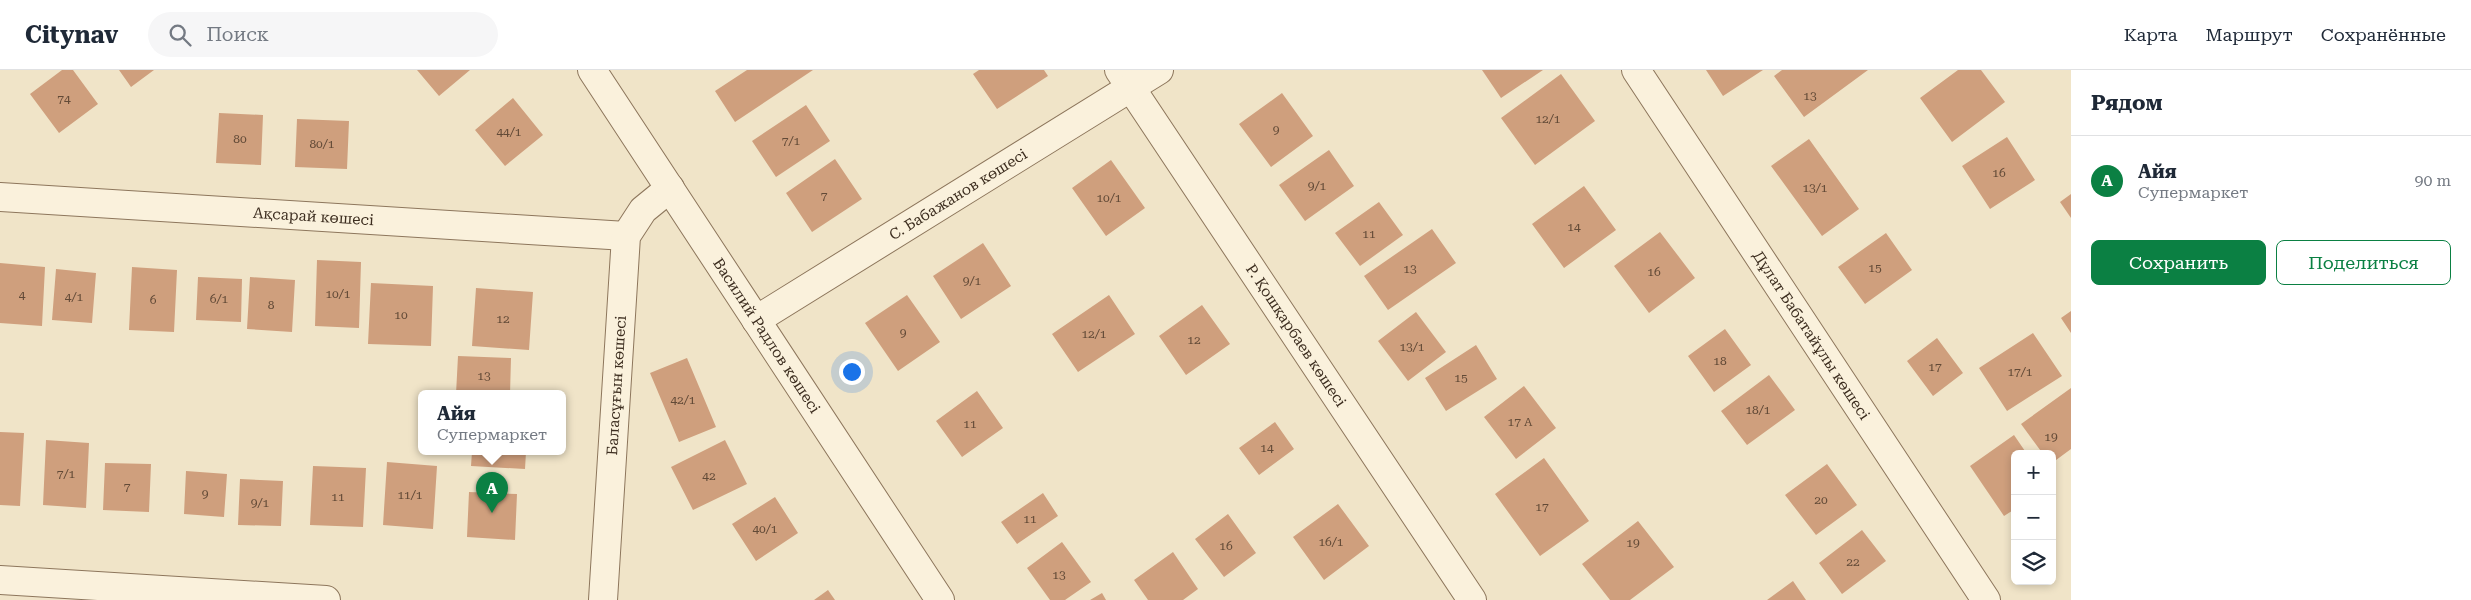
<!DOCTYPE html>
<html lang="ru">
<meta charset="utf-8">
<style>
:root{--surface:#fff;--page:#f6f6f7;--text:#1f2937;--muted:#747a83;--line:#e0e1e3;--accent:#0b8043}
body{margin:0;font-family:"Roboto Serif",serif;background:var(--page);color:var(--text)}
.controls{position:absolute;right:15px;bottom:15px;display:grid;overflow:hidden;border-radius:8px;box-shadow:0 2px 8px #0003}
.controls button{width:45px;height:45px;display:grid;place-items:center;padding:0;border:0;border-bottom:1px solid var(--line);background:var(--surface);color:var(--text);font:25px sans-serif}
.you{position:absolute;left:851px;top:301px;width:18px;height:18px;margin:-12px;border:4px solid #fff;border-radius:50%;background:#1a73e8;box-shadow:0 0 0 8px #1a73e833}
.badge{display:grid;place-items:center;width:32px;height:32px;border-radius:50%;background:var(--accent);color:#fff;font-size:16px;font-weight:700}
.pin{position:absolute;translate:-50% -41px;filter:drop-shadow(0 1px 2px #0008)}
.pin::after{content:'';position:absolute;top:26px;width:18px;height:15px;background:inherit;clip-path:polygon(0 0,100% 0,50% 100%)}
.popup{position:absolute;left:418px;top:320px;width:148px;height:65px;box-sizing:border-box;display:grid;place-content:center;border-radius:8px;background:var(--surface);filter:drop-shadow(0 1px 4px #0005);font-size:16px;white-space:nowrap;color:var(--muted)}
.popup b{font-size:19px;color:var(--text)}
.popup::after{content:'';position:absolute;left:50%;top:100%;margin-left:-10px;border:10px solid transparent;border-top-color:var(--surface)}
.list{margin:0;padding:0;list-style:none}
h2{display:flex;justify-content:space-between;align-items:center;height:65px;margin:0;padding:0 20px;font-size:21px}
h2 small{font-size:16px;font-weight:400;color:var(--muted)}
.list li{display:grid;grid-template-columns:32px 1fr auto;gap:15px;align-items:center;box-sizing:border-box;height:90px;padding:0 20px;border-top:1px solid var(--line)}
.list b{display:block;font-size:19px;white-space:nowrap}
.list p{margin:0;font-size:16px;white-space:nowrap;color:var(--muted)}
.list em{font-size:16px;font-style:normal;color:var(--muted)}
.actions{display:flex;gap:10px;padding:15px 20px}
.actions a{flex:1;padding:11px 0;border:1px solid var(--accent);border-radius:8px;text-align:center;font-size:18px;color:var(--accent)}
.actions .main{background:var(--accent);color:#fff}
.icon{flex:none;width:28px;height:28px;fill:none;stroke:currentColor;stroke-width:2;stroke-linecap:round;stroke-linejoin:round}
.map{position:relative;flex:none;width:2071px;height:530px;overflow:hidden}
header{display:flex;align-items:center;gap:30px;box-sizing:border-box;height:70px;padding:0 25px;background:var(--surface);border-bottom:1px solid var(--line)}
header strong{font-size:24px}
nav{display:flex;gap:28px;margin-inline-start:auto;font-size:18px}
.search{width:350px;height:45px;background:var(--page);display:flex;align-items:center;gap:12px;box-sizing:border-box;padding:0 18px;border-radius:28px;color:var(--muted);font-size:19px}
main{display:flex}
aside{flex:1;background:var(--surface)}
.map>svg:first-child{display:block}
.building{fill:#cf9f7d}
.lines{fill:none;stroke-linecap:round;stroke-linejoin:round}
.minor-casing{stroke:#8d765c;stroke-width:30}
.tertiary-casing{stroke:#8d765c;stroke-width:30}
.minor{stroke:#faf1dc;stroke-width:28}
.tertiary{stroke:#faf1dc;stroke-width:28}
.labels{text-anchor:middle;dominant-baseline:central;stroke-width:5;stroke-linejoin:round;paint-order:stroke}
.number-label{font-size:12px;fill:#624a37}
.street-label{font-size:15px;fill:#3d2e20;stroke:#f7eed8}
</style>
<header>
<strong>Citynav</strong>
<div class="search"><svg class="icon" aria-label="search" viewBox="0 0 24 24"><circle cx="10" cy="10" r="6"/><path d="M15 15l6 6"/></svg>Поиск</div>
<nav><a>Карта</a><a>Маршрут</a><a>Сохранённые</a></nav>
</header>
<main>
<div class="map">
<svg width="2071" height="530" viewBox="0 0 2071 530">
<rect width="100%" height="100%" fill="#f0e4c8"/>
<path class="building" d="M62,0H73L98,34L59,63L30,24Z
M119,0H154L131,17Z
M417,0H470L439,26Z
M747,0H813L735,52L715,21Z
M979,0H1044L1048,6L997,39L973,4Z
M1482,0H1543L1501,28Z
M1706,0H1763L1723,26Z
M1782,0H1868L1804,47L1774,6Z
M1958,0H1981L2005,32L1952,72L1920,28Z
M1561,4L1595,51L1535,95L1501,48Z
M1282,23L1313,66L1271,97L1239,54Z
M513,28L543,65L505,96L475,60Z
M806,35L830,71L776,107L752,71Z
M219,43L263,45L261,95L216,93Z
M297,49L349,51L347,99L295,97Z
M2007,67L2035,110L1990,139L1962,96Z
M1809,69L1859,139L1822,166L1771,96Z
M1329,80L1354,116L1305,151L1279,115Z
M835,89L862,129L812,162L786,123Z
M1111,90L1145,138L1106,166L1072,118Z
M1584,116L1616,160L1564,198L1532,154Z
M2071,124V148L2060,132Z
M1379,132L1403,165L1360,196L1335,163Z
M1432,159L1456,193L1388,240L1364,206Z
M1660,162L1695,208L1649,243L1614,196Z
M1886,163L1912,200L1865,234L1838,197Z
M983,173L1011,216L961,249L933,206Z
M317,190L361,192L359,258L315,256Z
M0,193L45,197L42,256L0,253Z
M132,197L177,200L174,262L129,260Z
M56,199L96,203L92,253L52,250Z
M198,207L242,209L241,252L196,250Z
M250,207L295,210L292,262L247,259Z
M371,213L433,216L431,276L368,274Z
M476,218L533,222L529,280L472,276Z
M907,225L940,272L898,301L865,253Z
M1109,225L1135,264L1078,302L1052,264Z
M1202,235L1230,274L1186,305L1159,266Z
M2071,241V263L2061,248Z
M1416,242L1446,282L1408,311L1378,271Z
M1725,259L1751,295L1714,322L1688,286Z
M2033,263L2062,306L2007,341L1979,298Z
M1937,268L1963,303L1933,326L1907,291Z
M1476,275L1497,309L1446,341L1425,308Z
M458,286L511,288L510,324H456Z
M687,288L716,357L679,372L650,303Z
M1769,305L1795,340L1747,375L1721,341Z
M1524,316L1556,358L1516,389L1484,347Z
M2071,318V379L2052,393V384H2043L2021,354Z
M977,321L1003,358L962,387L936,351Z
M1275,352L1294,379L1259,405L1239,378Z
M0,362L24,363L20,436L0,435Z
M2014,365L2027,384H2015V439L2004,446L1970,396Z
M46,370L89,373L86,438L43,435Z
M725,370L747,414L693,440L671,397Z
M472,382H526L525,399L471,396Z
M1544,388L1589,451L1540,486L1495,424Z
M387,392L437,396L433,459L383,455Z
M105,393L151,394L149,442L103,440Z
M1827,394L1857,435L1816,465L1785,425Z
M313,396L366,398L363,457L310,455Z
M186,401L227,404L224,447L184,444Z
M240,409L283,411L281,456L238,455Z
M469,422L517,424L515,470L467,467Z
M1043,423L1058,446L1017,474L1001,452Z
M775,427L798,463L756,491L732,454Z
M1338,434L1369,476L1324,510L1293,467Z
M1228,444L1256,483L1224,507L1195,469Z
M1638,451L1674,497L1630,530H1610L1582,494Z
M1862,460L1886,491L1842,524L1819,493Z
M1062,472L1091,512L1065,530H1050L1027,498Z
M1173,482L1198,519L1183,530H1148L1134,510Z
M1793,511L1806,530H1767Z
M828,520L835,530H814Z
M1102,523L1106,530H1090Z"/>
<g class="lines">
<g class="minor-casing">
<g id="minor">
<path id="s1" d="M1119,0L1472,530"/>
<path id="s2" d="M1636,0L1986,530"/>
<path id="s3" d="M0,127L626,166"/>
<path id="s4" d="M756,250L1159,0"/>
<path d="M0,510L326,530"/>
<path id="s5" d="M603,530L626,166L643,140L670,118"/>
</g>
</g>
<g class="tertiary-casing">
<g id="tertiary">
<path id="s6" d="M592,0L940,530"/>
</g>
</g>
<use href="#minor" class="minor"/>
<use href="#tertiary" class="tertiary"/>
</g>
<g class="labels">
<g class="number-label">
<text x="1810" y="26">13</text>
<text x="64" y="29">74</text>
<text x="1548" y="49">12/1</text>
<text x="1276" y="60">9</text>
<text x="509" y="62">44/1</text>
<text x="240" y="69">80</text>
<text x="791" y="71">7/1</text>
<text x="322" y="74">80/1</text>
<text x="1999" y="103">16</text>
<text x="1317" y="116">9/1</text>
<text x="1815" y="118">13/1</text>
<text x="824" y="126">7</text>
<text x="1109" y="128">10/1</text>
<text x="1574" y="157">14</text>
<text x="1369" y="164">11</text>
<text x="1875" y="198">15</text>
<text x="1410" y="199">13</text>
<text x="1654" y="202">16</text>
<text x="972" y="211">9/1</text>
<text x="338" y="224">10/1</text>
<text x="22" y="225">4</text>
<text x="74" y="227">4/1</text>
<text x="219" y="229">6/1</text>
<text x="153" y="230">6</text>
<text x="271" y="235">8</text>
<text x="401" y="245">10</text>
<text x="503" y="249">12</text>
<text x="903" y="263">9</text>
<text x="1094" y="264">12/1</text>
<text x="1194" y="270">12</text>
<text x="1412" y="277">13/1</text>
<text x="1720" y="291">18</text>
<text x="1935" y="297">17</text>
<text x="2020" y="302">17/1</text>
<text x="484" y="306">13</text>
<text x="1461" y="308">15</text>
<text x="683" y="330">42/1</text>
<text x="1758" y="340">18/1</text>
<text x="1520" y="352">17 А</text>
<text x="970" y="354">11</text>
<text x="2051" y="367">19</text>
<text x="1267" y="378">14</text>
<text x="66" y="404">7/1</text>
<text x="709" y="406">42</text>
<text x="127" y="417">7</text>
<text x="205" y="424">9</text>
<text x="410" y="425">11/1</text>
<text x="338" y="427">11</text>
<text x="1821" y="430">20</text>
<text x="260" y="433">9/1</text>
<text x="1542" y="437">17</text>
<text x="1030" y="449">11</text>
<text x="765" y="459">40/1</text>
<text x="1331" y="472">16/1</text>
<text x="1633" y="473">19</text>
<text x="1226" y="476">16</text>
<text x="1853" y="492">22</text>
<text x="1059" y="505">13</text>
</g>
<g class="street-label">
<text stroke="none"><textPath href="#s4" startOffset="238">С. Бабажанов көшесі</textPath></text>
<text stroke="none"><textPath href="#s3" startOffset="314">Ақсарай көшесі</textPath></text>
<text stroke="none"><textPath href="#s6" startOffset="318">Василий Радлов көшесі</textPath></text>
<text stroke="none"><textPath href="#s1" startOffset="319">Р. Қошқарбаев көшесі</textPath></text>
<text stroke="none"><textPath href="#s2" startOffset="318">Дұлат Бабатайұлы көшесі</textPath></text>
<text stroke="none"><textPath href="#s5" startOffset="215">Баласұғын көшесі</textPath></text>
</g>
</g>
</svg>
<div class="controls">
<button>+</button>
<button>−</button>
<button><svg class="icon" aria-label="layers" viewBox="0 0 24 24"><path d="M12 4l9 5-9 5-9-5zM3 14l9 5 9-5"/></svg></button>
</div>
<div class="you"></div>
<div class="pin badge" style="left:492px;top:443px">A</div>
<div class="popup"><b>Айя</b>Супермаркет</div>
</div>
<aside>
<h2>Рядом<small></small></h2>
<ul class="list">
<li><span class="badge">A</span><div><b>Айя</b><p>Супермаркет</p></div><em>90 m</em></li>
</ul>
<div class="actions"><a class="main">Сохранить</a><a>Поделиться</a></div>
</aside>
</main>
